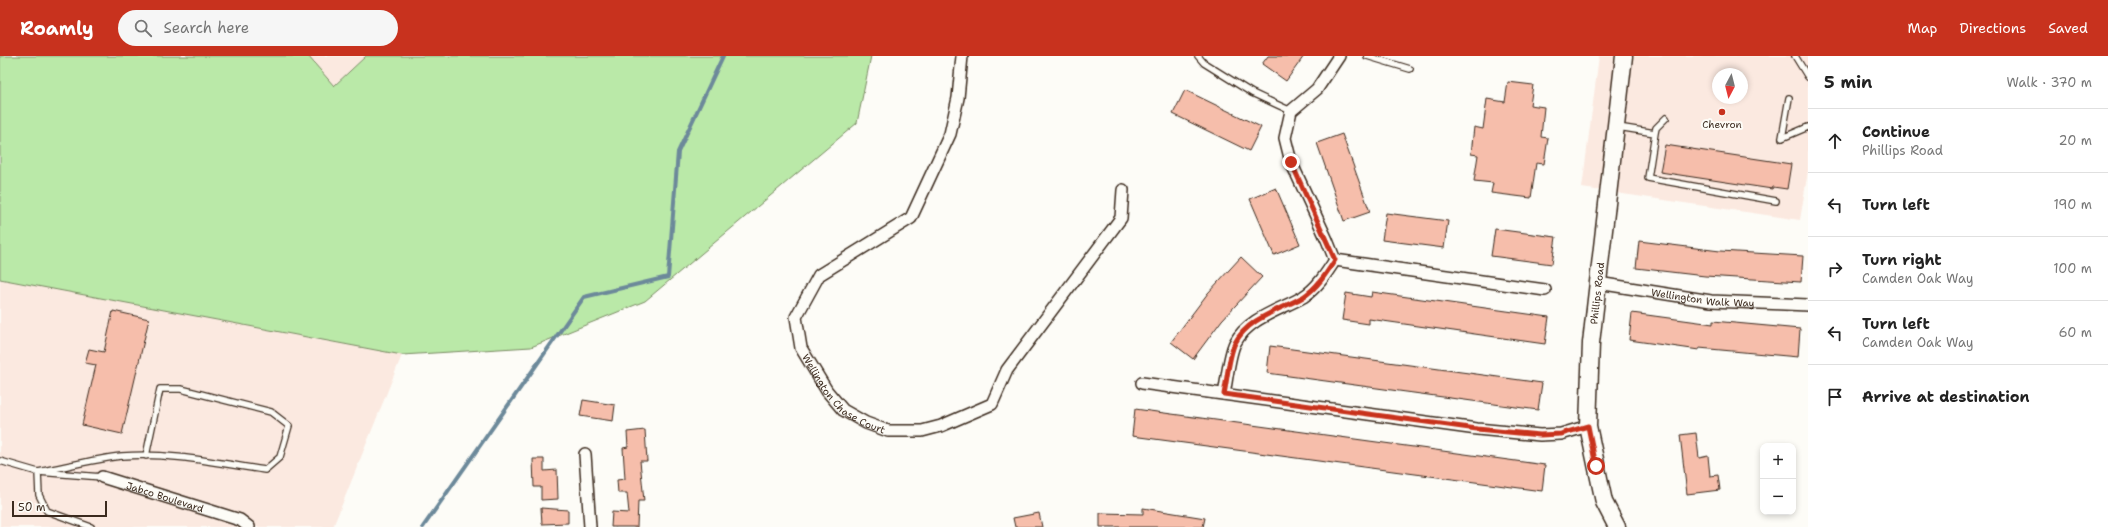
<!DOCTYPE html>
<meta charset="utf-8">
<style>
:root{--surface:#fff;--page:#f6f6f6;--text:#222;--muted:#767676;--line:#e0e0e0;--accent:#c8321e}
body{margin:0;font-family:"Shantell Sans",sans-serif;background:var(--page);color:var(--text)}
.controls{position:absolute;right:12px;bottom:12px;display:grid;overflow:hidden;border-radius:8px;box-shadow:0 2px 6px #0003}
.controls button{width:36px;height:36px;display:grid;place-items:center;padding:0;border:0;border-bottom:1px solid var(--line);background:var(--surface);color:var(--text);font:20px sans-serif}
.compass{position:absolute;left:1712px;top:12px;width:36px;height:36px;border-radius:50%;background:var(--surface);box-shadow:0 2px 6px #0003;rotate:187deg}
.scale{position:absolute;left:12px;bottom:10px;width:95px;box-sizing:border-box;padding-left:4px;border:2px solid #3b2a1e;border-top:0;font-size:11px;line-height:14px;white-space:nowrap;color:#3b2a1e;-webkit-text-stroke:3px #fdfcf7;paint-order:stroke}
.stop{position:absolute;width:12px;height:12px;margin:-9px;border:3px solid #c8321e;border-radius:50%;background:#fff}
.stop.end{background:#c8321e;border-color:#fff;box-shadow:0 1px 4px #0008}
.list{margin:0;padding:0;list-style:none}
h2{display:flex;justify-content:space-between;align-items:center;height:52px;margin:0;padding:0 16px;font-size:17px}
h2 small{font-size:13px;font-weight:400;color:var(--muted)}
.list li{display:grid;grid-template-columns:26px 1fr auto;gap:12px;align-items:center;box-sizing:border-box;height:64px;padding:0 16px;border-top:1px solid var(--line)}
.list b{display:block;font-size:15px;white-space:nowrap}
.list p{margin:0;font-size:13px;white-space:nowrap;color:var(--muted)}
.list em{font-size:13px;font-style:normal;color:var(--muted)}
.icon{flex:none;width:22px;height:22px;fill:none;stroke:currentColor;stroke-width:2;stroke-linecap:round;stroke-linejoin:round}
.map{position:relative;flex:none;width:1808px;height:471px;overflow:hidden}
header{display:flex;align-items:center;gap:24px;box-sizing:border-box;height:56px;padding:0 20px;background:var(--accent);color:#fff}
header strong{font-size:19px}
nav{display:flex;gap:22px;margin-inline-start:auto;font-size:14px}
.search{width:280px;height:36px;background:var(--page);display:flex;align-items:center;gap:10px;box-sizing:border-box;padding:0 14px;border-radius:22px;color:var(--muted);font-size:15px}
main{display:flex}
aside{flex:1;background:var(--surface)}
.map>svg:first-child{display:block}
.built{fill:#fbe9e0;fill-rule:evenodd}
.green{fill:#bae9a8;stroke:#7a8a63}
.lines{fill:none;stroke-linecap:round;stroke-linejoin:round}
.stream{stroke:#6c899a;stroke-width:4}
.building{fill:#f6beab;stroke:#3b2a1e}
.lane-casing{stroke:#3b2a1e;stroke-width:8}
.street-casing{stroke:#3b2a1e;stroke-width:14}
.secondary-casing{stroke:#3b2a1e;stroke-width:19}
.lane{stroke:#fdfcf7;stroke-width:5.5}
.street{stroke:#fdfcf7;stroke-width:11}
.secondary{stroke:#fdfcf7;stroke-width:16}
.route{stroke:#c8321e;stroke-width:5}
.poi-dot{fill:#c8321e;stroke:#fdfcf7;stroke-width:1.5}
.labels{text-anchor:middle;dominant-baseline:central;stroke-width:4;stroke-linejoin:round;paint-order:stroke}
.poi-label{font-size:10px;fill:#3b2a1e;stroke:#fdfcf7}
.street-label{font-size:10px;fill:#3b2a1e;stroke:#fdfcf7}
</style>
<header>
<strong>Roamly</strong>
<div class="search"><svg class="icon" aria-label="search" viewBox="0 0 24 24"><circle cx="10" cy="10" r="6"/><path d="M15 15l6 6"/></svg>Search here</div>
<nav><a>Map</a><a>Directions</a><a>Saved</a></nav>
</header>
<main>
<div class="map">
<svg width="1808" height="471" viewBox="0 0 1808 471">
<rect width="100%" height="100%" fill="#fdfcf7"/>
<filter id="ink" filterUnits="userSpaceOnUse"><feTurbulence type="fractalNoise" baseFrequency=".025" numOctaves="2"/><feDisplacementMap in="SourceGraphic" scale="8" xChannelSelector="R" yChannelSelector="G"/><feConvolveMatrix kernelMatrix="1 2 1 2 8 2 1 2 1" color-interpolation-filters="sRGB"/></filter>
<g filter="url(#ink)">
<path class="built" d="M308,0H366L334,30Z
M1599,0H1808V115L1800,164L1582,132ZM1718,18H1742V42H1718Z
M0,223L402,299L333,471H0Z"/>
<path class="green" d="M0,0H308L334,30L366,0H871L857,67L645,245L531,291L402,299L0,223Z"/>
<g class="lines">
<path class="stream" d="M423,471L584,241L668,221L678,96L723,0"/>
</g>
<path class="building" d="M1268,0H1304L1286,25L1262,8Z
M1508,26L1533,29L1530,49L1544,51L1541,81L1548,82L1544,108L1536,107L1531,142L1491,137L1493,127L1474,125L1478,99L1471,98L1474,71L1483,73L1487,43L1505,46Z
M1185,34L1261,71L1249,95L1173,58Z
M1342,78L1370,156L1344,165L1317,87Z
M1665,89L1791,108L1787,133L1773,131L1772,133L1660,116Z
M1276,132L1300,188L1274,199L1250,143Z
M1386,157L1448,165L1444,192L1382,184Z
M1495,173L1556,181L1552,208L1491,200Z
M1639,185L1720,195L1803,200L1801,226L1705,220L1636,212Z
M1241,201L1262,221L1222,264L1193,303L1171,286L1208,237Z
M1372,236L1549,261L1545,288L1369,263V268L1342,264L1346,237L1371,241Z
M113,255L149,263L122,378L82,369L96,309L85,307L89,293L104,296Z
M1632,257L1713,268V265L1800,273L1798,301L1699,292V294L1629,284Z
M1270,290L1542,327L1538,354L1267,317Z
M583,344L615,349L613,365L580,360Z
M1135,353L1545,409L1542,435L1132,380Z
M645,374L647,405H640L644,445H638L637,471H611L612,456L629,457L627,437H618L617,424L625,423L623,392L628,391L627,376Z
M1696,377L1699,402L1708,400L1710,420L1718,419L1720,434L1687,438L1680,379Z
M533,403H544V415L557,414L558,443L541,444V431H534Z
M541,452L568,454V467L542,468Z
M1143,452L1205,462L1203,471H1100V457L1143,458Z
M1039,457L1042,471H1015L1013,462Z"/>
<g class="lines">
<g class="lane-casing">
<path id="lane" d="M1198,0L1204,7L1252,37L1291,55
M1367,0L1410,13
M1795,0L1808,21
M1618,71L1655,77L1648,122L1776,145
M1655,77L1656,72L1666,62
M1782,82L1789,42
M1782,82L1808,71
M0,405L38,416L102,421
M91,471L47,455L39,439L38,416C65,411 94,403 122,400C169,396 218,407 265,414L280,401L289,370L271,356L181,333H160L146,400"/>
</g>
<g class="street-casing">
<g id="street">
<path id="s1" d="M962,0L958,42L950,78L911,162L819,219L796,261L801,292L827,335L843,354L866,367L888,375H922L941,370L992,348L1007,314L1121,162L1123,134"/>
<path d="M1335,204L1545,234"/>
<path id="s2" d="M1598,227L1711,245L1808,249"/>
<path d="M1142,327L1477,373L1540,379L1561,378L1588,370"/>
<path d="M1224,338C1227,324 1229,299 1235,287C1248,262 1280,254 1303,241C1317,232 1326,218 1335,204L1327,184L1291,106L1285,82L1291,55L1317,33L1339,0"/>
<path d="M585,398L590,471"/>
<path id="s3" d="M102,421L240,464L249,471"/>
</g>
</g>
<g class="secondary-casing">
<g id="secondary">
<path id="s4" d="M1617,471L1604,446L1588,370L1591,287L1624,0"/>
</g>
</g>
<use href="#lane" class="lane"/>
<use href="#street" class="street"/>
<use href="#secondary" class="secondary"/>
</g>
</g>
<g class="lines" filter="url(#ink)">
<path class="route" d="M1291,106L1335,204C1326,218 1317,232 1303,241C1280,254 1248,262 1235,287C1229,299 1227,324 1224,338L1477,373L1540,379L1561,378L1588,370L1596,410"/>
</g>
<circle class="poi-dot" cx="1722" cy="56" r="4"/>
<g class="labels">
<g class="poi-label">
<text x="1722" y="68">Chevron</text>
</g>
<g class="street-label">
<text stroke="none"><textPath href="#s4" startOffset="239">Phillips Road</textPath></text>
<text stroke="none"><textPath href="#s2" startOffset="106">Wellington Walk Way</textPath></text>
<text stroke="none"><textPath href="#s1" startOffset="424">Wellington Chase Court</textPath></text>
<text stroke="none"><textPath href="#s3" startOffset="66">Jabco Boulevard</textPath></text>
</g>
</g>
</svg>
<div class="controls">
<button>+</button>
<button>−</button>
</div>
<svg class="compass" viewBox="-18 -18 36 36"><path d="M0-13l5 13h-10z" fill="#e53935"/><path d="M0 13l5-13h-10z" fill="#767676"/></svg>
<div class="scale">50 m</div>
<div class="stop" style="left:1596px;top:410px"></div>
<div class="stop end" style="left:1291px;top:106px"></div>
</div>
<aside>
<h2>5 min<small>Walk · 370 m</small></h2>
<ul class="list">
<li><svg class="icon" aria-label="ahead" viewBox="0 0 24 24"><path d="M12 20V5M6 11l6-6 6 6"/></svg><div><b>Continue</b><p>Phillips Road</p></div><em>20 m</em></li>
<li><svg class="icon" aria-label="left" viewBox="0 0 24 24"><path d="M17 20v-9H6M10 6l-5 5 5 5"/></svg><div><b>Turn left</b></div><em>190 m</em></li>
<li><svg class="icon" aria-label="right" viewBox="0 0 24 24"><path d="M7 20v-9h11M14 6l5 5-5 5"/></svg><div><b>Turn right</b><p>Camden Oak Way</p></div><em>100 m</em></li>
<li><svg class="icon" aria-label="left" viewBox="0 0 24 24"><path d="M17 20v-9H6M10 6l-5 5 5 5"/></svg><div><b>Turn left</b><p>Camden Oak Way</p></div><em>60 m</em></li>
<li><svg class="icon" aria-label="arrive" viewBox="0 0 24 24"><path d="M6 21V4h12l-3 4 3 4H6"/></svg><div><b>Arrive at destination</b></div></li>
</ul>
</aside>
</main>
